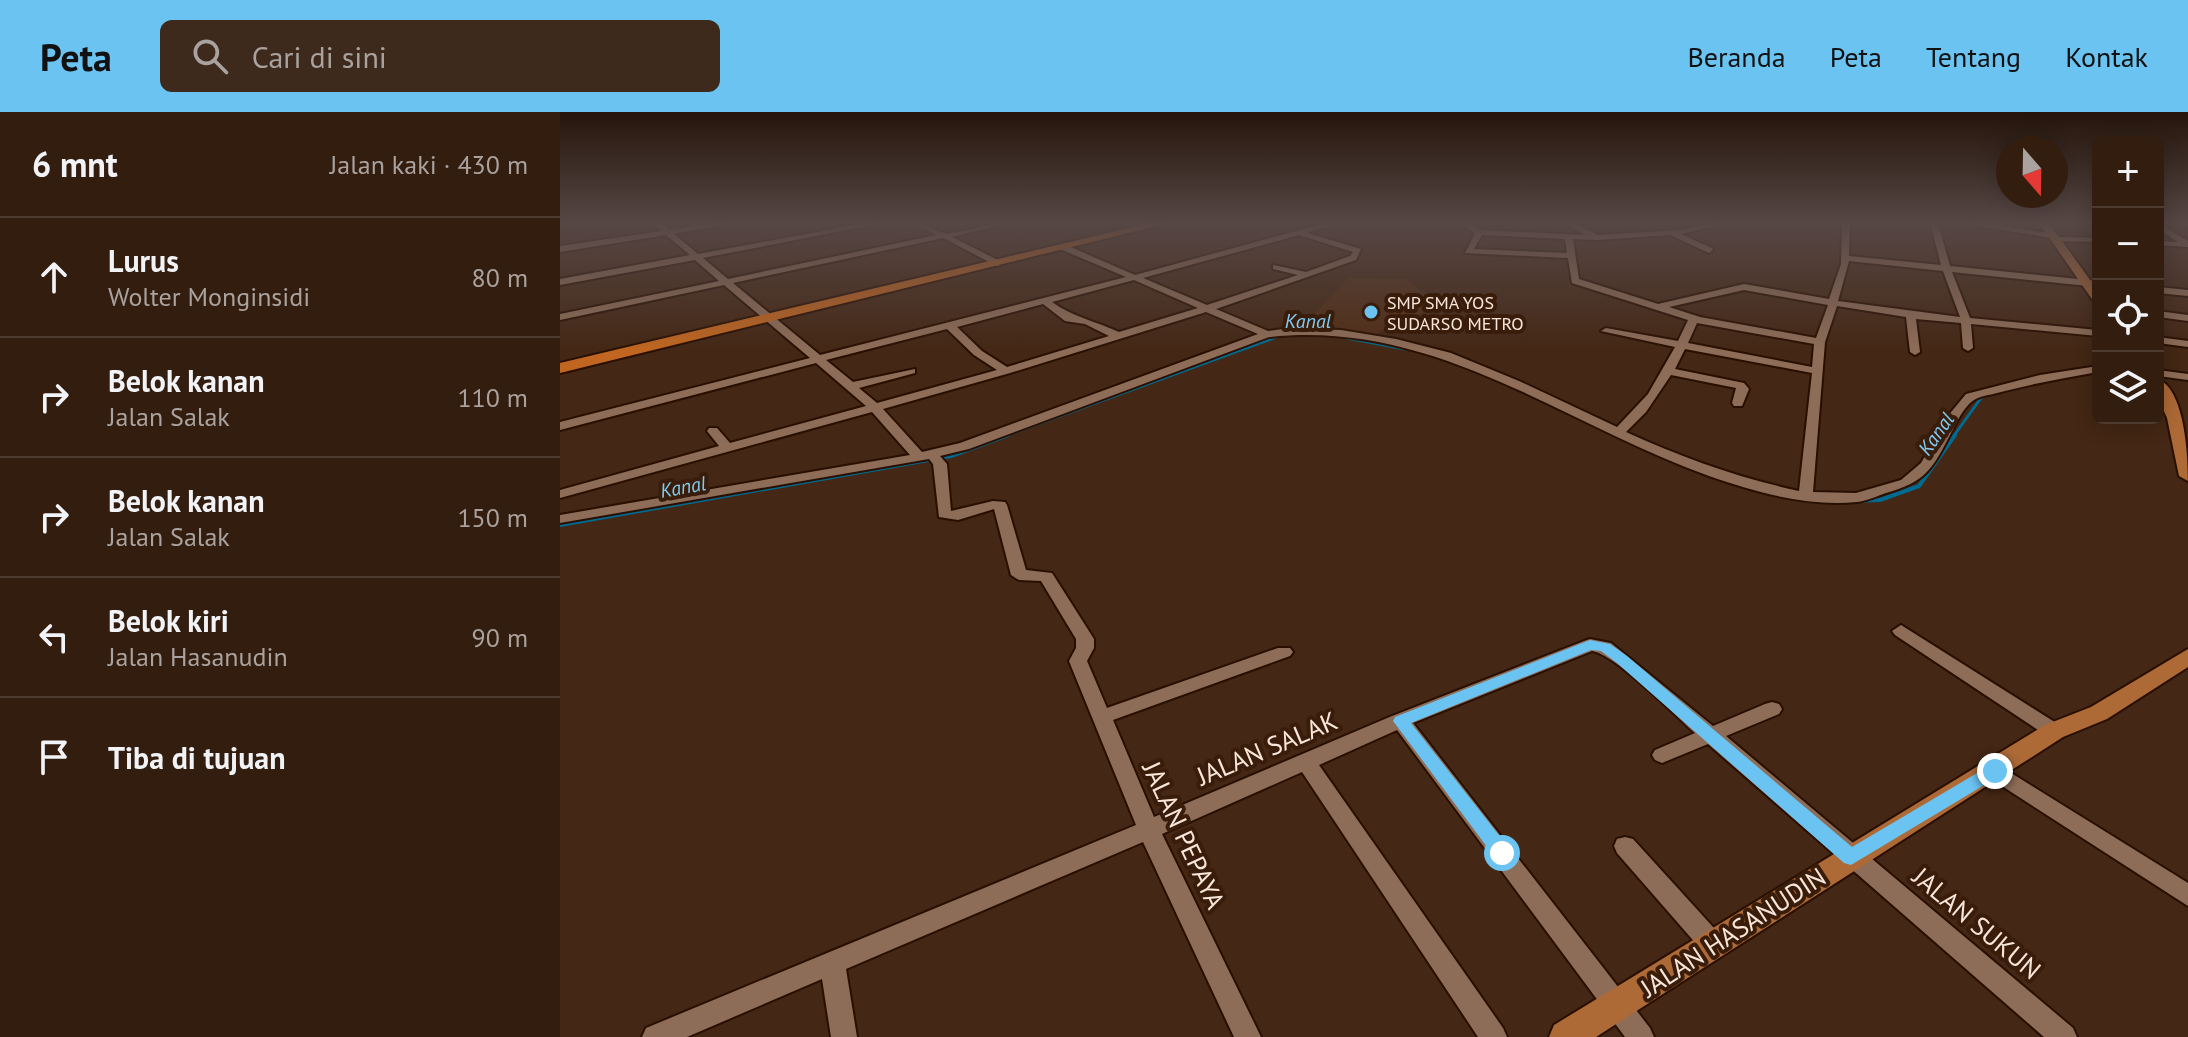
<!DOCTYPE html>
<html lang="id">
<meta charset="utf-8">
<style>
:root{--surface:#331d0f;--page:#3e2a1d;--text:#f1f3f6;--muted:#a9a29e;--line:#4e3b2f;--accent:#6ac3f1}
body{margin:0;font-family:"PT Sans",sans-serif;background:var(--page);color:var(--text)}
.controls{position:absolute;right:24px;top:24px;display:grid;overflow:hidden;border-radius:12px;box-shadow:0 4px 20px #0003}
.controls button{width:72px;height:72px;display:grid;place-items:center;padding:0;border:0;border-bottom:2px solid var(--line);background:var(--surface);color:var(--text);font:40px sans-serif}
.compass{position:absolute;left:1436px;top:24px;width:72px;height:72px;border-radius:50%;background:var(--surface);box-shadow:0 4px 20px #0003;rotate:160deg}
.stop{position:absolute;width:24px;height:24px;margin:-18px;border:6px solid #6ac3f1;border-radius:50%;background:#fff}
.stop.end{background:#6ac3f1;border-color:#fff;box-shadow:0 2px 8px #0008}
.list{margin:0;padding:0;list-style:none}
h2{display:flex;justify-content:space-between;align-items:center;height:104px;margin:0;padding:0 32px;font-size:34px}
h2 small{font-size:26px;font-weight:400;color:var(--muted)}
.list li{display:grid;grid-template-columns:52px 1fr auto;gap:24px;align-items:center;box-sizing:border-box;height:120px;padding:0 32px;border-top:2px solid var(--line)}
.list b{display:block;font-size:30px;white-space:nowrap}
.list p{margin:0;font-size:26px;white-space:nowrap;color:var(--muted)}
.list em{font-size:26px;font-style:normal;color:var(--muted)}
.icon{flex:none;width:44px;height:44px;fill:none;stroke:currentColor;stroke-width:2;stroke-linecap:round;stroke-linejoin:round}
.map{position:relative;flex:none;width:1628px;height:925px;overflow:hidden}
header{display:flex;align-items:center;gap:48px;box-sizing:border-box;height:112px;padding:0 40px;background:var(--accent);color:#111}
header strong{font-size:38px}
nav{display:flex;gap:44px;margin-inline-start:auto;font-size:28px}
.search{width:560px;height:72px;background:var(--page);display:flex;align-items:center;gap:20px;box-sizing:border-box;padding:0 28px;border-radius:12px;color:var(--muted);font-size:30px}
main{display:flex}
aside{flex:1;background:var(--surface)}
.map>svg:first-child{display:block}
.built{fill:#502d15}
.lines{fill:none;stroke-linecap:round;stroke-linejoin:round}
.stream-far1{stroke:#006b92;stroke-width:3}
.stream{stroke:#006b92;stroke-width:4}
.minor-casing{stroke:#290f00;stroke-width:4}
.major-casing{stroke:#290f00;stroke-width:4}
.highway-casing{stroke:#290f00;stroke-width:4}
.minor{fill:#8e6d58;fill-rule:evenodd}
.major{fill:#ad6936;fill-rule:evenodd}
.highway{fill:#c16620;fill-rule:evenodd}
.route{fill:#6ac3f1}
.poi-dot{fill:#6ac3f1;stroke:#391d0a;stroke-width:3}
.labels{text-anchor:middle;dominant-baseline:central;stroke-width:8;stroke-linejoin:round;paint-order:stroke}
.far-poi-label{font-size:18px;fill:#f9e6da;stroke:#391d0a;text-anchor:start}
.far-water-label{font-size:20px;font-style:italic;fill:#7fcbf4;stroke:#391d0a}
.near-street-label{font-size:26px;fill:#f9e6da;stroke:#391d0a}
</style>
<header>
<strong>Peta</strong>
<div class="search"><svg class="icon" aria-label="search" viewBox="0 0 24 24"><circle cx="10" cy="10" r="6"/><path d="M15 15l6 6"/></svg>Cari di sini</div>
<nav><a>Beranda</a><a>Peta</a><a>Tentang</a><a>Kontak</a></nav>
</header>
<main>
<aside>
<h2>6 mnt<small>Jalan kaki · 430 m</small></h2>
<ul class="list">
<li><svg class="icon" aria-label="ahead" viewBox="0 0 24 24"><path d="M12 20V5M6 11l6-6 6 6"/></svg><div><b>Lurus</b><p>Wolter Monginsidi</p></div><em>80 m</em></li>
<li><svg class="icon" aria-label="right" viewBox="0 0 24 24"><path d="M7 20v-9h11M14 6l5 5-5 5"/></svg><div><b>Belok kanan</b><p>Jalan Salak</p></div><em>110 m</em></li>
<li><svg class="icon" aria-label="right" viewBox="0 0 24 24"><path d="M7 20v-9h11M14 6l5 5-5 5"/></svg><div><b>Belok kanan</b><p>Jalan Salak</p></div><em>150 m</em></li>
<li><svg class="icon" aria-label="left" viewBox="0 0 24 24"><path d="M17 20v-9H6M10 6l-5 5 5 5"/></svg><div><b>Belok kiri</b><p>Jalan Hasanudin</p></div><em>90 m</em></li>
<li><svg class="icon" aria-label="arrive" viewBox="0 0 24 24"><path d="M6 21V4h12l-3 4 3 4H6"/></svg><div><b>Tiba di tujuan</b></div></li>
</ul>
</aside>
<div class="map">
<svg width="1628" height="925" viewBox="0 0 1628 925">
<rect width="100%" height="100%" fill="#442714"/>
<path class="built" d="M788,166L845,167L871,187L895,191L836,210L815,223L747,210Z"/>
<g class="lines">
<path class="stream-far1" d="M787,226L845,237
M1598,264L1628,268
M442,325L719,224
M1393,325L1421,286L1430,282"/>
<path class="stream" d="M1261,390L1320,388L1359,374L1395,323
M0,413L391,344L448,323"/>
<g class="minor-casing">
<path id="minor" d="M0,111H10L0,114Z
M92,111H101L109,118L153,111H172L114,122L138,142L306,111H323L143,146L168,167L376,123L355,111C367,111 374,120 385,121C396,123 430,111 448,111L392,125L440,149V153L437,154L383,126L173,171L260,243L566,165L500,137V133H506L575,163L765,111H777L747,121L801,137L796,148L656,197L708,219L730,216L781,218L836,227L891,241L959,269L1057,315L1088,282L1115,235L1041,219L1046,216L1118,229L1128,208L1012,171L1008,146L905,141L915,121L898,111H908L922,118L1025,123L1004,111H1014L1038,123L1121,118L1151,111H1165L1121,122L1152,136L1153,138L1149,141L1110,123L1037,128L1013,127L1019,167L1098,192L1184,172L1269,187L1281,152L1282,111H1290L1289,144L1381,153L1370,111H1378L1390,154L1538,169V175L1392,160L1410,206L1538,218V224L1411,212L1413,236L1408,239L1403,236L1401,211L1356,207L1360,240L1355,243L1350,240L1346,205L1277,194L1265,230L1253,380L1296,381L1341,368L1361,351L1387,305L1406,282L1480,263L1538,254V260C1504,266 1471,272 1437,281C1430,283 1420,284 1414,288C1403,295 1396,312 1390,323C1372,358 1365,370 1326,381C1317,384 1307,389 1297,390C1247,395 1195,380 1149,364C1002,311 874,207 709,225L409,337L380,344L387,352L391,399L433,389L445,390L447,393L466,458L492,461L534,527V536L527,549L547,596L718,536H730L733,540L730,544L553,608L594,705L832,604L1024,529L1030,527L1051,531L1153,614L1205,592L1212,590L1219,592L1222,597L1219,602L1166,624L1513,916L1517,925H1484L1148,632L1102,651L1095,648L1092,643L1095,638L1135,621C1115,603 1055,542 1032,539L853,611L1090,916L1094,925H1065L837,618L759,653L943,916L947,925H918L742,660L602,722L701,925H674L583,730L286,857L297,925H271L262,867L127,925H82L86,916L576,713L509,549L516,536V527L481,469L459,468L451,463L434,397L398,408L379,405L373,352L369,347L0,411V403L350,343L312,300L0,386V378L159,334L147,319L149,316H157L170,331L306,294L256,251L0,318V310L250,246L164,173L0,208V202L159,169L135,148L0,173V167L130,143L106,123L0,140V134L101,119ZM739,123L793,140L790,144L746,160L713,153V157L738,163L647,193L583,166ZM922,123L1005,127L1007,141L914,137ZM1289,149L1383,159L1400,205L1278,189ZM574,168L638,196L559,220C535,209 513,205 492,190ZM1184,178L1268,193L1256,226L1140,205L1109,195ZM483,192L505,209L525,212L549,224L447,255L422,239L397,215ZM646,200L698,222L400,331L362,340L323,297L450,261ZM1137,211L1254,232L1252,255L1128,231ZM387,217L414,243L437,258L317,291L299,276L355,261V257L293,270L266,248ZM1125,237L1252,261L1239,379C1179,366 1123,346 1066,320L1086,300L1111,263L1176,276L1172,291L1174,294H1182L1189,277L1184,271L1115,257Z
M1399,111H1419L1494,122L1498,125L1538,126V130L1497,129L1493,126Z
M1598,111L1628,129V135L1598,133V129L1618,130L1598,117Z
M1620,111H1628V114L1621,113Z
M1598,175L1628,178V184L1598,181Z
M1598,199L1628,203V209L1598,205Z
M1598,225L1628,229V235L1598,231Z
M1598,258L1628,262V268L1598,264Z
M1341,513L1501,614L1504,619L1501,624L1494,626L1487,624L1335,523L1332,519Z
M1435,651L1628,771V794L1428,665L1425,659L1428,653Z
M1065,725L1073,727L1163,826L1166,834L1163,842L1154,845L1145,842L1057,741L1054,734L1057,727Z"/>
</g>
<g class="major-casing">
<path id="major" d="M1479,111H1489L1538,179V191L1534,190Z
M1598,267C1625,278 1628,344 1628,369L1619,364L1607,306L1598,286Z
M1628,537V555L1547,607L1503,625L1036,925H989L994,913L1485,613L1531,595Z"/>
</g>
<g class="highway-casing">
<path id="highway" d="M590,111H609L0,261V251Z"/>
</g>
<use href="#minor" class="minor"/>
<use href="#major" class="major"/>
<use href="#highway" class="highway"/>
</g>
<linearGradient id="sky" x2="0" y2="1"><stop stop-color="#25150b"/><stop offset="0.46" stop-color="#564745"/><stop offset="1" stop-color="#564745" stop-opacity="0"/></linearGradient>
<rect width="1628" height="240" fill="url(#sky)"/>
<path class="route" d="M1030,528L1050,532L1067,544L1292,735L1429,654L1435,652L1444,659L1441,663L1291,753L1284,751L1057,551L1041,539L1031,538L851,611L949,736L952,741L949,747H936L833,609L835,605Z"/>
<circle class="poi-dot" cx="811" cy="200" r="8"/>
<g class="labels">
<g class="far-poi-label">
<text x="827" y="190">SMP SMA YOS<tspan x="827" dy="21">SUDARSO METRO</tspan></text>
</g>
<g class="far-water-label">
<text x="748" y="209">Kanal</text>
<text transform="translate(1376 322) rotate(-55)">Kanal</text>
<text transform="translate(123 375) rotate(-10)">Kanal</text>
</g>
<g class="near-street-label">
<text transform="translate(707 636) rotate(-23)">JALAN SALAK</text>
<text transform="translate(624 723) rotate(65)">JALAN PEPAYA</text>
<text transform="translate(1417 811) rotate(40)">JALAN SUKUN</text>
<text transform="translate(1173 820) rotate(-33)">JALAN HASANUDIN</text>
</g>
</g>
</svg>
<div class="controls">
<button>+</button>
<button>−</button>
<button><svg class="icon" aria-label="locate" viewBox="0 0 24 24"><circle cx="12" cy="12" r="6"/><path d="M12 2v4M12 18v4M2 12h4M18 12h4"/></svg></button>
<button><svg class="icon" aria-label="layers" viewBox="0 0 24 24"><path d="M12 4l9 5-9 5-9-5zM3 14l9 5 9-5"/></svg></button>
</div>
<svg class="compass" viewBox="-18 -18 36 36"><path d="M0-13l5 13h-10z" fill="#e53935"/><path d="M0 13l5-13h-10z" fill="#a9a29e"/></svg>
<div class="stop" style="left:942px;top:741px"></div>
<div class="stop end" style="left:1435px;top:659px"></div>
</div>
</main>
